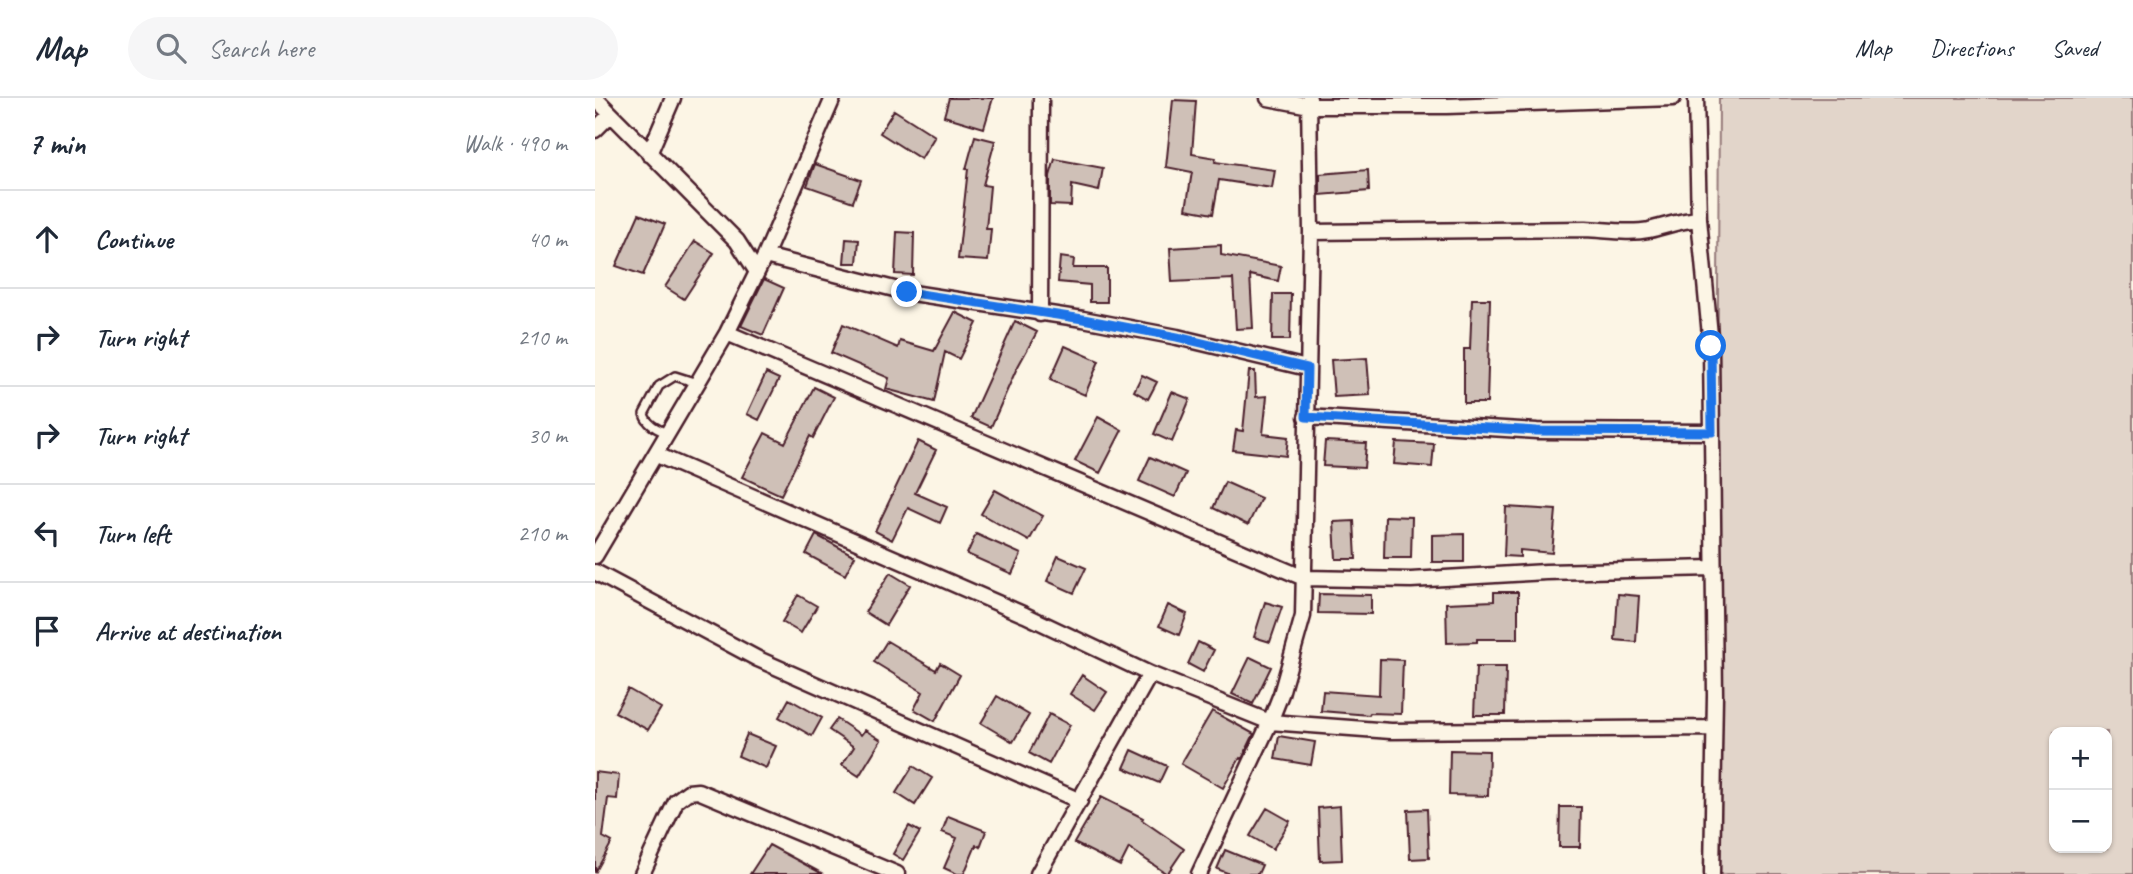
<!DOCTYPE html>
<meta charset="utf-8">
<style>
:root{--surface:#fff;--page:#f6f6f7;--text:#1f2937;--muted:#747a83;--line:#e0e1e3}
body{margin:0;font-family:Caveat,sans-serif;background:var(--page);color:var(--text)}
.controls{position:absolute;right:21px;bottom:21px;display:grid;overflow:hidden;border-radius:14px;box-shadow:0 2px 5px #0004}
.controls button{width:63px;height:63px;display:grid;place-items:center;padding:0;border:0;border-bottom:2px solid var(--line);background:var(--surface);color:var(--text);font:35px sans-serif}
.stop{position:absolute;width:21px;height:21px;margin:-16px;border:5px solid #1a73e8;border-radius:50%;background:#fff}
.stop.end{background:#1a73e8;border-color:#fff;box-shadow:0 2px 7px #0008}
.list{margin:0;padding:0;list-style:none}
h2{display:flex;justify-content:space-between;align-items:center;height:91px;margin:0;padding:0 28px;font-size:30px}
h2 small{font-size:23px;font-weight:400;color:var(--muted)}
.list li{display:grid;grid-template-columns:46px 1fr auto;gap:21px;align-items:center;box-sizing:border-box;height:98px;padding:0 28px;border-top:2px solid var(--line)}
.list b{display:block;font-size:26px;white-space:nowrap}
.list em{font-size:23px;font-style:normal;color:var(--muted)}
.icon{flex:none;width:38px;height:38px;fill:none;stroke:currentColor;stroke-width:2;stroke-linecap:round;stroke-linejoin:round}
.map{position:relative;flex:none;width:1538px;height:776px;overflow:hidden}
header{display:flex;align-items:center;gap:42px;box-sizing:border-box;height:98px;padding:0 35px;background:var(--surface);border-bottom:2px solid var(--line)}
header strong{font-size:33px}
nav{display:flex;gap:38px;margin-inline-start:auto;font-size:24px}
.search{width:490px;height:63px;background:var(--page);display:flex;align-items:center;gap:18px;box-sizing:border-box;padding:0 24px;border-radius:38px;color:var(--muted);font-size:26px}
main{display:flex}
aside{flex:1;background:var(--surface)}
.map>svg:first-child{display:block}
.green{fill:#e2d5ca;stroke:#967a7a;stroke-width:2;fill-rule:evenodd}
.building{fill:#cfc0b7;stroke:#4a1f2b;stroke-width:2}
.lines{fill:none;stroke-linecap:round;stroke-linejoin:round}
.lane-casing{stroke:#4a1f2b;stroke-width:12}
.street-casing{stroke:#4a1f2b;stroke-width:19}
.lane{stroke:#fcf5e5;stroke-width:7}
.street{stroke:#fcf5e5;stroke-width:14}
.route{stroke:#1a73e8;stroke-width:9}
</style>
<header>
<strong>Map</strong>
<div class="search"><svg class="icon" aria-label="search" viewBox="0 0 24 24"><circle cx="10" cy="10" r="6"/><path d="M15 15l6 6"/></svg>Search here</div>
<nav><a>Map</a><a>Directions</a><a>Saved</a></nav>
</header>
<main>
<aside>
<h2>7 min<small>Walk · 490 m</small></h2>
<ul class="list">
<li><svg class="icon" aria-label="ahead" viewBox="0 0 24 24"><path d="M12 20V5M6 11l6-6 6 6"/></svg><div><b>Continue</b></div><em>40 m</em></li>
<li><svg class="icon" aria-label="right" viewBox="0 0 24 24"><path d="M7 20v-9h11M14 6l5 5-5 5"/></svg><div><b>Turn right</b></div><em>210 m</em></li>
<li><svg class="icon" aria-label="right" viewBox="0 0 24 24"><path d="M7 20v-9h11M14 6l5 5-5 5"/></svg><div><b>Turn right</b></div><em>30 m</em></li>
<li><svg class="icon" aria-label="left" viewBox="0 0 24 24"><path d="M17 20v-9H6M10 6l-5 5 5 5"/></svg><div><b>Turn left</b></div><em>210 m</em></li>
<li><svg class="icon" aria-label="arrive" viewBox="0 0 24 24"><path d="M6 21V4h12l-3 4 3 4H6"/></svg><div><b>Arrive at destination</b></div></li>
</ul>
</aside>
<div class="map">
<svg width="1538" height="776" viewBox="0 0 1538 776">
<rect width="100%" height="100%" fill="#fcf5e5"/>
<filter id="ink" filterUnits="userSpaceOnUse"><feTurbulence type="fractalNoise" baseFrequency=".0143" numOctaves="2"/><feDisplacementMap in="SourceGraphic" scale="14" xChannelSelector="R" yChannelSelector="G"/><feConvolveMatrix kernelMatrix="1 2 1 2 8 2 1 2 1" color-interpolation-filters="sRGB"/></filter>
<g filter="url(#ink)">
<path class="green" d="M1124,0H1538V776H1120ZM1459,634H1512V750H1459Z"/>
<path class="building" d="M354,0H398L389,30L349,18Z
M578,2L601,3L597,56L621,60L620,64L680,72L677,90L624,82L618,116L591,111L597,74L571,69Z
M299,12L340,38L326,61L285,35Z
M380,38L400,43L388,87L395,88L391,131H396L393,163L363,161L373,71H371Z
M460,61L508,70L504,93L477,87L476,108L455,107V78Z
M220,66L266,82L258,104L212,88Z
M773,72L774,93L725,97V76Z
M44,116L70,126L48,177L21,168Z
M302,134L319,135L318,177L300,176Z
M251,141L264,142L262,165H249Z
M100,143L119,155L89,201L70,189Z
M626,147V157L686,168L683,183L655,177L658,230L641,231L638,181L577,184L575,150Z
M465,159L479,161L478,170H512V204H495V187L463,184Z
M169,181L189,190L168,237L146,228Z
M678,196H696L695,242H677Z
M877,201H895L892,305H869V251H875Z
M360,214L382,225L364,261L350,254L339,304L291,291L294,280L236,255L248,226L303,250L305,243L339,253Z
M420,223L442,234L421,272L396,329L376,320Z
M470,248L504,263L490,297L455,282Z
M772,260L775,297L739,299L736,262Z
M654,273H660L661,299L672,298L668,336L693,339L691,358L638,352L641,332L648,333Z
M171,275L184,281L164,322L152,316Z
M547,277L562,284L553,301L539,293Z
M219,289L239,299L218,340L215,338L186,397L147,379L170,335L190,345Z
M577,294L595,301L577,344L559,336Z
M503,319L527,332L505,375L480,363Z
M323,343L341,352L320,395L352,409L345,425L313,410L297,442L280,433Z
M730,343L771,345L769,370L728,368Z
M801,344L839,346L837,369L799,366Z
M555,359L591,375L580,399L544,383Z
M630,384L666,400L653,427L618,410Z
M400,392L448,418L434,443L386,416Z
M911,409L961,412L957,455L925,452V459L909,458Z
M790,418L817,419L816,460H789Z
M759,423L761,461H741L739,424Z
M381,436L426,456L417,476L372,456Z
M869,436V464H837V437Z
M221,437L260,458L250,477L211,456Z
M463,458L491,470L479,495L452,483Z
M295,475L315,487L291,527L270,514Z
M899,494H923V541H882V544L852,545L851,505L899,503Z
M724,496L776,497V516L723,515Z
M1023,496L1044,498L1041,544L1020,542Z
M203,497L222,508L206,535L187,524Z
M670,504L687,509L675,544L659,539Z
M573,507L592,516L584,537L564,528Z
M292,543L341,572L345,565L365,577L340,623L319,611L328,594L279,564Z
M603,544L619,552L608,574L593,566Z
M655,559L676,569L658,606L637,596Z
M785,561L808,562L806,616L775,615L774,617L726,613L728,593L784,597Z
M881,569H911L910,617H879Z
M487,577L512,594L500,612L475,596Z
M33,591L66,610L53,632L20,614Z
M402,598L434,617L418,644L386,625Z
M194,601L227,620L217,638L184,619Z
M617,613L659,636L647,661L645,660L628,690L586,666Z
M454,616L475,627L454,666L434,655Z
M242,621L266,637L270,632L286,642L264,678L247,667L259,649L234,632Z
M152,636L181,648L171,670L143,658Z
M684,638L720,644L716,667L680,661Z
M537,652L572,668L564,685L529,670Z
M855,652L894,653L893,698L854,697Z
M318,668L337,680L320,707L301,695Z
M0,674L24,677L22,701L13,700L8,739L17,744L0,775Z
M506,699L548,720L547,722L589,751L572,776L534,750L525,768L479,745Z
M745,708L747,762L725,763L723,710Z
M965,709H986L985,749H964Z
M672,710L695,723L678,751L655,738Z
M832,711L834,760L815,761L813,712Z
M353,718L391,733L385,749L381,747L369,776H362L349,770L362,740L347,734Z
M314,728L325,734L308,762L298,756Z
M174,747L228,776H155Z
M630,752L667,767L663,776H635L622,771Z"/>
<g class="lines">
<g class="lane-casing">
<path id="lane" d="M73,336C63,331 52,327 49,316L64,288L80,278L102,285"/>
</g>
<g class="street-casing">
<path id="street" d="M0,0L142,143L162,174
M673,0L715,8H852L1078,0
M1101,0L1104,121L1116,248L1120,597L1117,776
M0,32L15,17
M54,56L78,0
M716,134L991,131C1012,132 1034,136 1054,132C1071,128 1086,122 1104,121
M170,158L311,194L488,221L582,239L712,270
M445,216L446,0
M132,235L709,480L816,482L951,474L1119,470
M711,319L942,333L1117,334
M62,357L430,517L555,576L443,776
M0,458L132,235L170,158L238,0
M0,474L163,561L485,703
M555,576L675,624L796,633L1119,630
M47,776L81,703L93,694L103,693L302,776
M604,776L675,624L686,596L708,518L716,134L714,0"/>
</g>
<use href="#lane" class="lane"/>
<use href="#street" class="street"/>
</g>
</g>
<g class="lines" filter="url(#ink)">
<path class="route" d="M312,194L488,221L582,239L712,270L711,319L942,333L1117,334L1116,248"/>
</g>
</svg>
<div class="controls">
<button>+</button>
<button>−</button>
</div>
<div class="stop" style="left:1116px;top:248px"></div>
<div class="stop end" style="left:312px;top:194px"></div>
</div>
</main>
